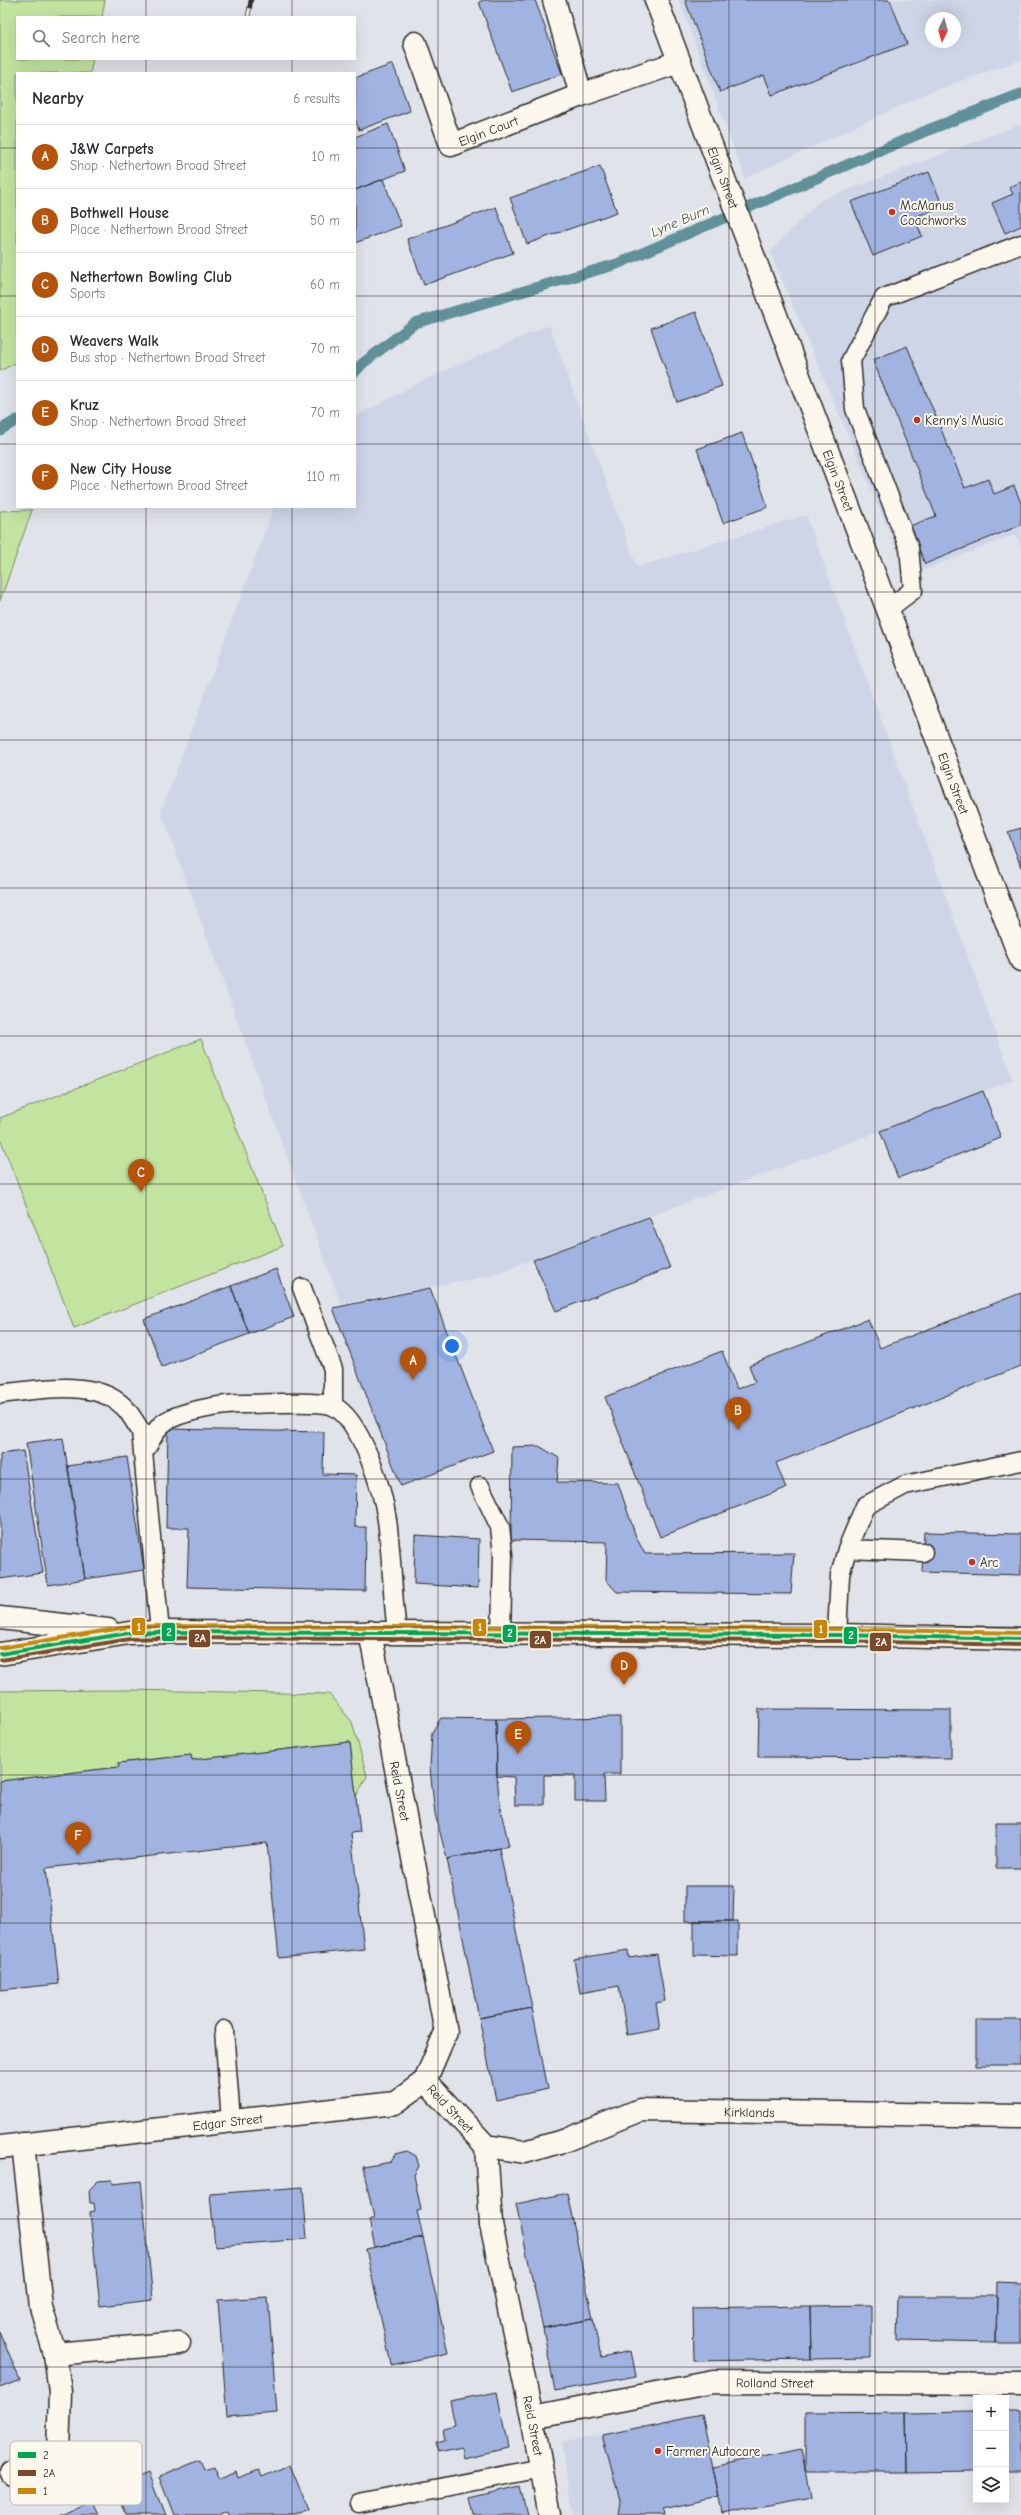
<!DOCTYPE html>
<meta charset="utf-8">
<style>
:root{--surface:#fff;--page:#f2f2f3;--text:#2b2b33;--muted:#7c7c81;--line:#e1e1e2;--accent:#b45309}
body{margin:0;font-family:"Comic Neue",sans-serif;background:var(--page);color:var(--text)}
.controls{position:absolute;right:12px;bottom:12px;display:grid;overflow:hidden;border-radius:0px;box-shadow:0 4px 16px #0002}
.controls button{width:36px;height:36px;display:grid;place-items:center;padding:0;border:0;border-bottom:1px solid var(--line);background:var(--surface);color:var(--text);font:20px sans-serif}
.compass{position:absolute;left:925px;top:12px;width:36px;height:36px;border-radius:50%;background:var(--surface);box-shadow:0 4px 16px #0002;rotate:185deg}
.you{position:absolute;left:452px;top:1346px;width:14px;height:14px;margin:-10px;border:3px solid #fff;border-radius:50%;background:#1a73e8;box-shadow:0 0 0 6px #1a73e833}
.badge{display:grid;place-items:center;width:26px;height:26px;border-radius:50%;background:var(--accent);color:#fff;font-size:13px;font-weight:700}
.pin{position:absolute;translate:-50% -33px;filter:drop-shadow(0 1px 2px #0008)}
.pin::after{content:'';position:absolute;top:21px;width:14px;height:12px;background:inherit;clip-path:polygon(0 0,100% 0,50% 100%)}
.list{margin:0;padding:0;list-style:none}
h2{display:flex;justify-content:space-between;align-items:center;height:52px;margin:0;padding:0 16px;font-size:17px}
h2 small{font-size:13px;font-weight:400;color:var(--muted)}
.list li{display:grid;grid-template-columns:26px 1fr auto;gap:12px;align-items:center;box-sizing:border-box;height:64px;padding:0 16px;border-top:1px solid var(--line)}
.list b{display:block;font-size:15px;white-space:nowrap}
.list p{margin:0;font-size:13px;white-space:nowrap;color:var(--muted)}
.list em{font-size:13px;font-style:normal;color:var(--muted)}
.icon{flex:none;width:22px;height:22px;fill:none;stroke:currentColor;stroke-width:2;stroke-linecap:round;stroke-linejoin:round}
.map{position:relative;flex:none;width:1021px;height:2515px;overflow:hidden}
.search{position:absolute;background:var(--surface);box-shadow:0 4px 16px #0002;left:16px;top:16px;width:340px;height:44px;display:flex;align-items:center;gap:10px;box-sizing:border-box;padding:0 14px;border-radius:0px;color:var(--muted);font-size:15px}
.panel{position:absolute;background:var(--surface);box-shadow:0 4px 16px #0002;left:16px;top:72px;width:340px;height:436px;border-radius:0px}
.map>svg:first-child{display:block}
.built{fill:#cdd5e7;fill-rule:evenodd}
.green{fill:#c2e49e;stroke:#768864}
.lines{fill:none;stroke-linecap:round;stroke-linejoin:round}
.stream{stroke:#609098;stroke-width:11}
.building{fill:#a1b3e1;stroke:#2b2b2b}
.service-casing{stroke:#2b2b2b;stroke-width:21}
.pedestrian-casing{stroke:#2b2b2b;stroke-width:25}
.minor-casing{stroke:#2b2b2b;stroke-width:25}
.tertiary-casing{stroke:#2b2b2b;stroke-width:25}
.secondary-casing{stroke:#2b2b2b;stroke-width:25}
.service{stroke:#fbf7ec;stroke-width:18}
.pedestrian{stroke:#fbf7ec;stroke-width:22}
.minor{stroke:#fbf7ec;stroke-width:22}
.tertiary{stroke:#fbf7ec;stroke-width:22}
.secondary{stroke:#fbf7ec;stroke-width:22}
.rail-casing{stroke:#2b2b2b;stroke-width:4.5}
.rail{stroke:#fbf7ec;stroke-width:3;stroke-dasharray:9;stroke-linecap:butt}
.bus-1-casing{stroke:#fbf7ec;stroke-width:7}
.bus-2-casing{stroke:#fbf7ec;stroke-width:7}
.bus-3-casing{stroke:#fbf7ec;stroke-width:7}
.bus-1{stroke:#00a651;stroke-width:4}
.bus-2{stroke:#7a4b2a;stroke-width:4}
.bus-3{stroke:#c4870b;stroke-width:4}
.grid{fill:none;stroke:#2b2b2b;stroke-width:1;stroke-opacity:0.55}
.poi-dot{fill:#c8321e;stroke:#fbf7ec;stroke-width:1.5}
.labels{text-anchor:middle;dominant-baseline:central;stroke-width:4;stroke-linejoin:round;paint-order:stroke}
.street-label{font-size:13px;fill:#2b2b2b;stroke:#fbf7ec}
.poi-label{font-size:13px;fill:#2b2b2b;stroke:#fbf7ec;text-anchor:start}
.water-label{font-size:14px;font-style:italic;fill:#415558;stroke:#fbf7ec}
.key{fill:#fbf7ec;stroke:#bdbab2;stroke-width:1}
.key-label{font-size:11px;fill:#2b2b2b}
.line-badge{stroke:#fbf7ec;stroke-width:1.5}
.badge-label{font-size:11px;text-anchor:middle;font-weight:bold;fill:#fff}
</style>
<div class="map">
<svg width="1021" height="2515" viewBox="0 0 1021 2515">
<rect width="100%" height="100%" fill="#e0e3e9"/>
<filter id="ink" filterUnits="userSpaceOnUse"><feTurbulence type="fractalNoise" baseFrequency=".025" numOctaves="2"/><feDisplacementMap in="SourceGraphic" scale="8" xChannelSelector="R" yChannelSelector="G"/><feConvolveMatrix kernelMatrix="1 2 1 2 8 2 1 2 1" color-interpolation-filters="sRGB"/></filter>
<g filter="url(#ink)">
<path class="built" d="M679,0H1021V60L930,92L745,178ZM931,18H955V42H931Z
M1021,124V547L1016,534L908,576L770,252L819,201Z
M549,325L637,567L806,515L1013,1080L880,1131L488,1276L341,1304L161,812L274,507H355V417L424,380Z
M702,2414L719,2497L663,2509L664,2515H574L561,2443Z"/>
<path class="green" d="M0,0H105L102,17H17V59H93L90,73H17V362L0,371Z
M32,510L0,601V511Z
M201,1039L283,1246L74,1328L0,1138V1118Z
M126,1690L329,1694L352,1722L367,1776L356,1797L350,1742L192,1760L191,1755L119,1763V1767L0,1781V1691Z"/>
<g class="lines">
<path class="stream" d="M355,372L362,364L415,323L617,264L928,130L1021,94
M0,430L17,420"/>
</g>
<path class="building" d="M483,0H535L562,74L512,92L479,2Z
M685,0H890L907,44L772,95L764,75L720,92Z
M393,64L410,111L359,130L355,119V78Z
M388,124L405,171L355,190V137Z
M600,166L617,212L527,244L510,198Z
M929,172L943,207L914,217L922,236L873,256L851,202Z
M383,179L401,226L355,243V190Z
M1021,182V226L1005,233L992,203L1013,194L1009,187Z
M496,207L513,253L424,285L407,239Z
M696,312L722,386L677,402L651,328Z
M907,346L965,488L988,479L994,494L1014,486L1021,503V525L925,564L910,526L936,516L873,360Z
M742,433L768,507L723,523L697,449Z
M1021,828V867L1008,832Z
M983,1091L1001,1138L898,1178L880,1131Z
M649,1217L670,1268L556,1311L533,1260Z
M276,1269L294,1317L249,1334L231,1286Z
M231,1286L249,1334L162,1367L144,1319Z
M430,1288L493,1451L401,1486L333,1308Z
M1021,1293V1366L776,1463L786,1488L660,1537L605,1397L722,1351L737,1389L755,1382L749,1365L868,1319L880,1348Z
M168,1429L324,1432L323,1474L356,1475L355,1527H366L365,1591L187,1587L189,1528H166Z
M63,1438L85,1579L48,1585L26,1443Z
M539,1446L559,1458L557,1482L618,1483L636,1537L645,1554L794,1553L791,1594L617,1592L606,1580L607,1542L511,1540L512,1447Z
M23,1451L43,1573L0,1579V1454Z
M127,1457L144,1570L85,1579L68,1466Z
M924,1532L1021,1534V1575L922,1572Z
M415,1535L479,1539L478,1588L414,1584Z
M759,1709L951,1710V1758L758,1757Z
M620,1717V1774H604L605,1801H575V1775H544V1805H515L514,1777L497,1776L496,1719Z
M441,1718L496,1719L497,1776L500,1806L509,1846L447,1859L435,1814L430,1768L432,1732Z
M350,1742L360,1832L351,1833L364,1949L279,1958L267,1843L46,1868L59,1984L0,1990V1781L119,1767L118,1763L191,1755L192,1760Z
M996,1823H1021V1868H996Z
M499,1848L532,2008L479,2018L447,1859Z
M685,1886H734L733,1921H685Z
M694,1921H738V1956L694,1955Z
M628,1950L629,1958L657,1954L665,2001L656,2003L660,2029L627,2035L619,1986L580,1993L574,1959Z
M532,2008L548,2089L496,2100L479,2018Z
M976,2020H1021V2065H976Z
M407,2151L416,2156L419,2166L414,2175L421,2210L417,2211L423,2237L375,2247L369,2220L374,2218L363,2167L391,2162L396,2154Z
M112,2180L113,2184L141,2181L153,2300L100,2306L90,2212L95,2211L94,2203H90L89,2190L98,2181Z
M303,2187L307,2239L215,2246L210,2194Z
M567,2193L593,2319L543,2328L516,2204Z
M423,2237L448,2353L391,2365L366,2249Z
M997,2282L1021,2283V2343H996Z
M898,2296H997L996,2343L897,2341Z
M268,2297L277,2413L227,2417L218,2300Z
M871,2305V2358L811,2359L810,2306Z
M810,2306L811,2359L694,2361L693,2308Z
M593,2319L601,2357L631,2351L636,2376L555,2391L543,2328Z
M0,2332L20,2380L0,2388Z
M497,2392L508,2448L463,2458L461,2448L439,2453L436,2443L445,2441L443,2428L455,2425L450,2401Z
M1006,2411H1021V2471H1006Z
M976,2412V2471L907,2472L906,2413Z
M906,2413L907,2472H805V2414Z
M702,2414L719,2497L663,2509L664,2515H618L620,2501L602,2435Z
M801,2448L810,2497L722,2514L713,2467Z
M200,2460L204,2469L213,2466L219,2479L236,2472L238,2478L259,2470L262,2477L290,2465L309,2511L300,2515H231L229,2510L217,2515H174L159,2477Z
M148,2473L165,2515H126L115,2487Z
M520,2486L527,2515H474L470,2498Z
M91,2500L98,2515H59Z"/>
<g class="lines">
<g class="service-casing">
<path id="service" d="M888,609L913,590L909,548L855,409L851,360L884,298L1021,244
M302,1288L333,1369V1406
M0,1394C36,1390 94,1378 123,1406C130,1412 135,1423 141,1431L160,1632
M143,1453C149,1445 154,1432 161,1425C177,1411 224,1404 245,1404C262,1404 320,1400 333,1406C361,1419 383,1491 387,1520C392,1557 392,1595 397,1632
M480,1486L500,1527L503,1555L501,1633
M847,1549L923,1552
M837,1635L840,1575L847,1549L865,1506L905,1485L1021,1461
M224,2030L231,2121
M359,2504L542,2468"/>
</g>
<g class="pedestrian-casing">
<path id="pedestrian" d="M486,2146L491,2224"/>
</g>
<g class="minor-casing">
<g id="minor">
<path d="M554,0L581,95"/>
<path id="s1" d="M415,43L451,145L581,95L679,62"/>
<path id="s2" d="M370,1632L446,2032L425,2081L486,2146L525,2152L566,2140L640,2110L1021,2116"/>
<path d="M23,2144L41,2307L55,2354L179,2343"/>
<path id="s3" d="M0,2147L395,2103L425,2081"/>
<path id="s4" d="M491,2224L532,2417L550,2515"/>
<path id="s5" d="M532,2417L713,2382L1021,2384"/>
<path d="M12,2473L58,2453L60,2392L55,2354"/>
</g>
</g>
<g class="tertiary-casing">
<g id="tertiary">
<path id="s6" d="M656,0L1021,960"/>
</g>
</g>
<g class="secondary-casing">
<path id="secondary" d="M0,1618L108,1630
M0,1654L129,1633L160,1632L837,1635L1021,1639"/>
</g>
<use href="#service" class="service"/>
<use href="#pedestrian" class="pedestrian"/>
<use href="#minor" class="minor"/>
<use href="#tertiary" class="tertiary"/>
<use href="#secondary" class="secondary"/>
<g class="rail-casing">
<path id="rail" d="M248,17L251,0"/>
</g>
<use href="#rail" class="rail"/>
<g class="bus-1-casing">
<path id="bus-1" d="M0,1654L129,1633L160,1632L837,1635L1021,1639"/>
</g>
<g class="bus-2-casing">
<path id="bus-2" d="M1,1660L130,1639L160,1638L837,1641L1021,1645"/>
</g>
<g class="bus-3-casing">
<path id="bus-3" d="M0,1648L128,1627L160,1626L837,1629L1021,1633"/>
</g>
<use href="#bus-1" class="bus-1"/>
<use href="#bus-2" class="bus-2"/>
<use href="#bus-3" class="bus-3"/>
</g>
</g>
<path class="grid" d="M146,0V17M292,0V17M438,0V2515M583,0V2515M729,0V2515M875,0V2515M146,59V73M292,59V73M0,148H17M355,148H1021M0,296H17M355,296H1021M0,444H17M355,444H1021M146,507V2515M292,507V2515M0,592H1021M0,740H1021M0,888H1021M0,1036H1021M0,1184H1021M0,1331H1021M0,1479H1021M0,1627H1021M0,1775H1021M0,1923H1021M0,2071H1021M0,2219H1021M0,2367H1021"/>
<g class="poi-dot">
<circle cx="892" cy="212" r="4"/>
<circle cx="917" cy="420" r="4"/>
<circle cx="972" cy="1562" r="4"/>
<circle cx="658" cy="2451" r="4"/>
</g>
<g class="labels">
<g class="street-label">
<text stroke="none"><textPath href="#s1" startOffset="148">Elgin Court</textPath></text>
<text stroke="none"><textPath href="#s6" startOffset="190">Elgin Street</textPath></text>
<text stroke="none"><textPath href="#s6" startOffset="514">Elgin Street</textPath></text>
<text stroke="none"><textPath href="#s6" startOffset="838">Elgin Street</textPath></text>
<text stroke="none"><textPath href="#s2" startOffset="162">Reid Street</textPath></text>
<text stroke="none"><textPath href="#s2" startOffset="498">Reid Street</textPath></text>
<text stroke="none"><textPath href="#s2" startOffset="821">Kirklands</textPath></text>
<text stroke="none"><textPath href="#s3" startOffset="229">Edgar Street</textPath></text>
<text stroke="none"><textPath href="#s5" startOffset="246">Rolland Street</textPath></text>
<text stroke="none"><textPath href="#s4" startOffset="206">Reid Street</textPath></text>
</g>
<g class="poi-label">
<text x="900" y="205">McManus<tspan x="900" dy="15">Coachworks</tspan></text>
<text x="925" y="420">Kenny's Music</text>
<text x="980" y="1562">Arc</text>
<text x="666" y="2451">Farmer Autocare</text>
</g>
<g class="water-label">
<text transform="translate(680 221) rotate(-23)">Lyne Burn</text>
</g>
</g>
<rect x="10" y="2441" width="132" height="64" rx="6" class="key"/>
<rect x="18" y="2452" width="18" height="6" fill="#00a651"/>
<rect x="18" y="2470" width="18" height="6" fill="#7a4b2a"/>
<rect x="18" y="2488" width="18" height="6" fill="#c4870b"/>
<g class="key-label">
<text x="43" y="2459">2</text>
<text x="43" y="2477">2A</text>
<text x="43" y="2495">1</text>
</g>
<g class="line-badge">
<rect x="131" y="1617" width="15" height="19" rx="4" fill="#c4870b"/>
<rect x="472" y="1618" width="15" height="19" rx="4" fill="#c4870b"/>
<rect x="813" y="1619" width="15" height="20" rx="4" fill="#c4870b"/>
<rect x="161" y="1622" width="15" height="20" rx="4" fill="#00a651"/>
<rect x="502" y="1624" width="15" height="19" rx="4" fill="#00a651"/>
<rect x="843" y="1626" width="15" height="19" rx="4" fill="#00a651"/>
<rect x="188" y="1629" width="23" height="19" rx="4" fill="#7a4b2a"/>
<rect x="529" y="1630" width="23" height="19" rx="4" fill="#7a4b2a"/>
<rect x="869" y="1632" width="23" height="20" rx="4" fill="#7a4b2a"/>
</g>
<g class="badge-label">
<text x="139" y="1631">1</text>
<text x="480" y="1631">1</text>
<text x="821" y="1633">1</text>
<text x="169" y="1636">2</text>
<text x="510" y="1637">2</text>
<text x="851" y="1639">2</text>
<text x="200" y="1642">2A</text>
<text x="540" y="1644">2A</text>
<text x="881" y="1646">2A</text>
</g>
</svg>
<div class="controls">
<button>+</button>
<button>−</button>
<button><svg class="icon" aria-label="layers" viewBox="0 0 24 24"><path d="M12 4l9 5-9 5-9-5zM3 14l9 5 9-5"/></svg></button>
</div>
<svg class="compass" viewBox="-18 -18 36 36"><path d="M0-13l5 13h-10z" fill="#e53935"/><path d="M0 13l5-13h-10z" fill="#7c7c81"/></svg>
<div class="you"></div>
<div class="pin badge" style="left:413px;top:1380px">A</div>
<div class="pin badge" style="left:738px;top:1430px">B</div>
<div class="pin badge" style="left:141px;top:1192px">C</div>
<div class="pin badge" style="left:624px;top:1685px">D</div>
<div class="pin badge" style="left:518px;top:1754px">E</div>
<div class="pin badge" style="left:78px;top:1855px">F</div>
<div class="search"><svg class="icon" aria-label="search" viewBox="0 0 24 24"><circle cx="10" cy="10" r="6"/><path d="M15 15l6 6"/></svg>Search here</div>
<section class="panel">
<h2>Nearby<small>6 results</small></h2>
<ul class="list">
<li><span class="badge">A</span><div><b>J&amp;W Carpets</b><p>Shop · Nethertown Broad Street</p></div><em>10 m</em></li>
<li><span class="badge">B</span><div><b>Bothwell House</b><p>Place · Nethertown Broad Street</p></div><em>50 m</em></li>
<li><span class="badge">C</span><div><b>Nethertown Bowling Club</b><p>Sports</p></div><em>60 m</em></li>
<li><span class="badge">D</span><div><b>Weavers Walk</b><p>Bus stop · Nethertown Broad Street</p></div><em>70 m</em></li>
<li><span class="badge">E</span><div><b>Kruz</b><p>Shop · Nethertown Broad Street</p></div><em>70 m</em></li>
<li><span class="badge">F</span><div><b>New City House</b><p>Place · Nethertown Broad Street</p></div><em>110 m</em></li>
</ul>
</section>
</div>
